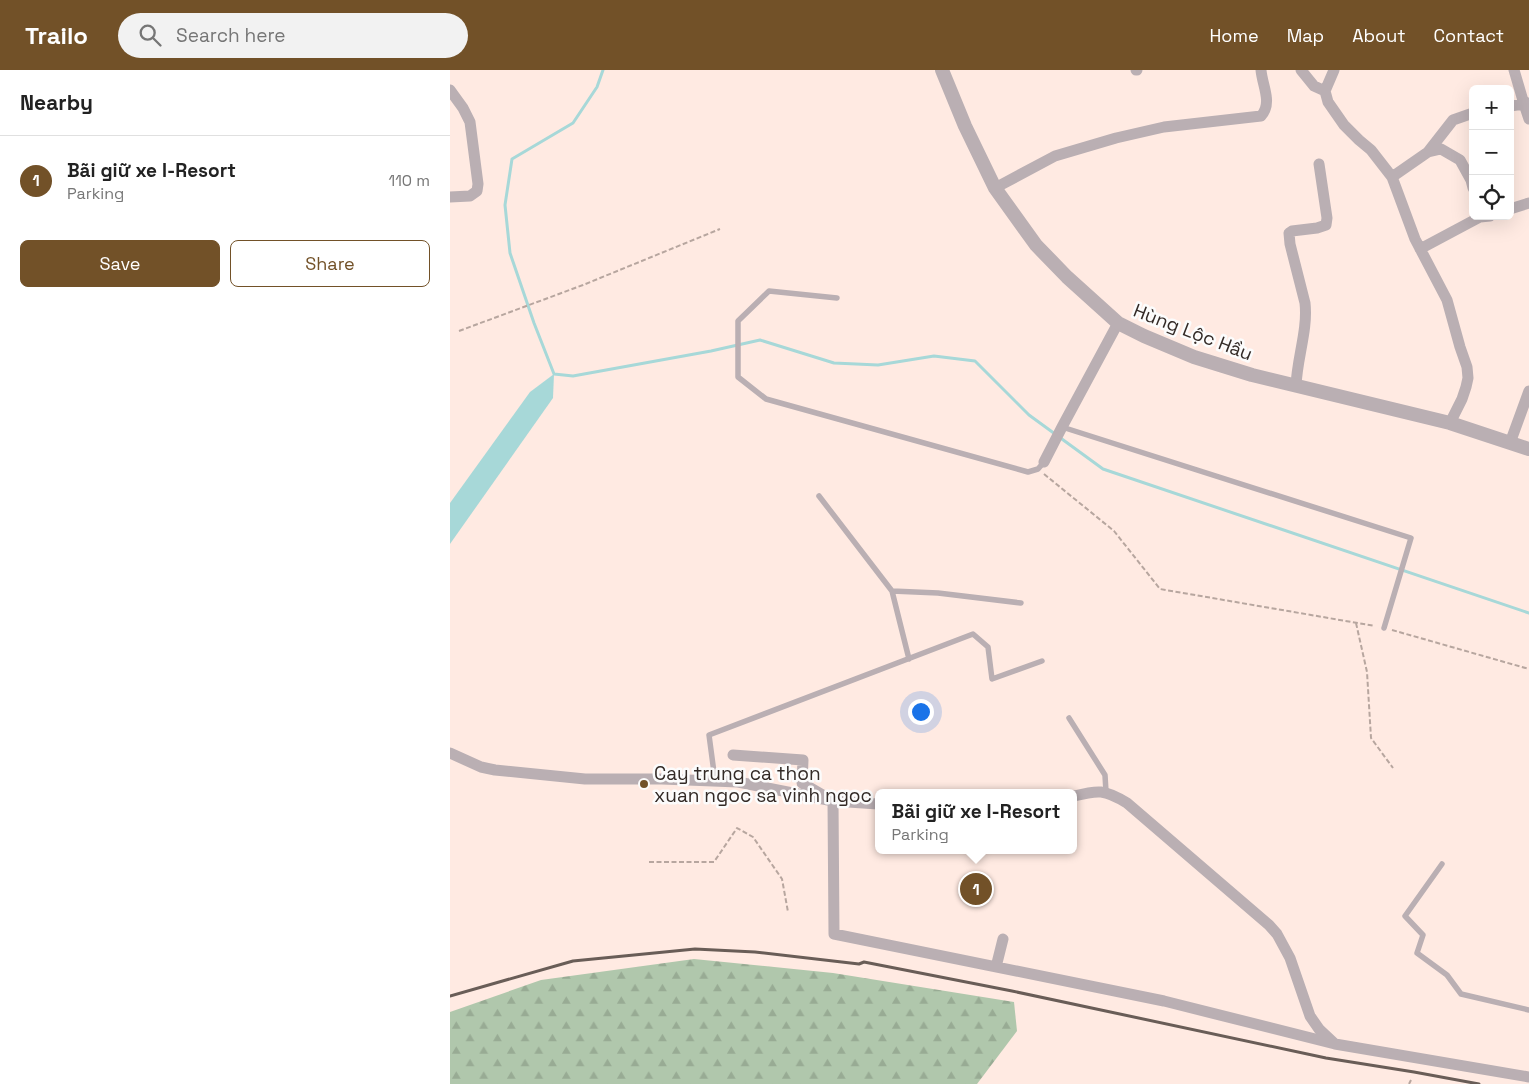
<!DOCTYPE html>
<meta charset="utf-8">
<style>
:root{--surface:#fff;--page:#f2f2f2;--text:#222;--muted:#767676;--line:#e0e0e0;--accent:#725128}
body{margin:0;font-family:"Space Grotesk",sans-serif;background:var(--page);color:var(--text)}
.controls{position:absolute;right:15px;top:15px;display:grid;overflow:hidden;border-radius:8px;box-shadow:0 5px 20px #0002}
.controls button{width:45px;height:45px;display:grid;place-items:center;padding:0;border:0;border-bottom:1px solid var(--line);background:var(--surface);color:var(--text);font:25px sans-serif}
.you{position:absolute;left:470px;top:641px;width:18px;height:18px;margin:-12px;border:4px solid #fff;border-radius:50%;background:#1a73e8;box-shadow:0 0 0 8px #1a73e833}
.badge{display:grid;place-items:center;width:32px;height:32px;border-radius:50%;background:var(--accent);color:#fff;font-size:16px;font-weight:700}
.pin{position:absolute;translate:-50% -50%;border:2px solid #fff;box-shadow:0 1px 5px #0006}
.popup{position:absolute;left:425px;top:719px;width:202px;height:65px;box-sizing:border-box;display:grid;place-content:center;border-radius:8px;background:var(--surface);filter:drop-shadow(0 1px 4px #0005);font-size:16px;white-space:nowrap;color:var(--muted)}
.popup b{font-size:19px;color:var(--text)}
.popup::after{content:'';position:absolute;left:50%;top:100%;margin-left:-10px;border:10px solid transparent;border-top-color:var(--surface)}
.list{margin:0;padding:0;list-style:none}
h2{display:flex;justify-content:space-between;align-items:center;height:65px;margin:0;padding:0 20px;font-size:21px}
h2 small{font-size:16px;font-weight:400;color:var(--muted)}
.list li{display:grid;grid-template-columns:32px 1fr auto;gap:15px;align-items:center;box-sizing:border-box;height:90px;padding:0 20px;border-top:1px solid var(--line)}
.list b{display:block;font-size:19px;white-space:nowrap}
.list p{margin:0;font-size:16px;white-space:nowrap;color:var(--muted)}
.list em{font-size:16px;font-style:normal;color:var(--muted)}
.actions{display:flex;gap:10px;padding:15px 20px}
.actions a{flex:1;padding:11px 0;border:1px solid var(--accent);border-radius:8px;text-align:center;font-size:18px;color:var(--accent)}
.actions .main{background:var(--accent);color:#fff}
.icon{flex:none;width:28px;height:28px;fill:none;stroke:currentColor;stroke-width:2;stroke-linecap:round;stroke-linejoin:round}
.map{position:relative;flex:none;width:1079px;height:1014px;overflow:hidden}
header{display:flex;align-items:center;gap:30px;box-sizing:border-box;height:70px;padding:0 25px;background:var(--accent);color:#fff}
header strong{font-size:24px}
nav{display:flex;gap:28px;margin-inline-start:auto;font-size:18px}
.search{width:350px;height:45px;background:var(--page);display:flex;align-items:center;gap:12px;box-sizing:border-box;padding:0 18px;border-radius:28px;color:var(--muted);font-size:19px}
main{display:flex}
aside{flex:1;background:var(--surface)}
.map>svg:first-child{display:block}
.forest{fill:url(#forest-firs)}
.water{fill:#a7d8d8}
.lines{fill:none;stroke-linecap:round;stroke-linejoin:round}
.stream{stroke:#a7d8d8;stroke-width:3}
.path{stroke:#b7a69f;stroke-width:2;stroke-dasharray:5 2.5;stroke-linecap:butt}
.service{stroke:#baafb3;stroke-width:5.5}
.minor{stroke:#baafb3;stroke-width:11}
.tertiary{stroke:#baafb3;stroke-width:14}
.rail{stroke:#695d57;stroke-width:3}
.poi-dot{fill:#725128;stroke:#fcfcfc;stroke-width:2}
.labels{text-anchor:middle;dominant-baseline:central;stroke-width:5;stroke-linejoin:round;paint-order:stroke}
.street-label{font-size:19px;fill:#332a26;stroke:#fcfcfc}
.poi-label{font-size:19px;fill:#332a26;stroke:#fcfcfc;text-anchor:start}
</style>
<header>
<strong>Trailo</strong>
<div class="search"><svg class="icon" aria-label="search" viewBox="0 0 24 24"><circle cx="10" cy="10" r="6"/><path d="M15 15l6 6"/></svg>Search here</div>
<nav><a>Home</a><a>Map</a><a>About</a><a>Contact</a></nav>
</header>
<main>
<aside>
<h2>Nearby<small></small></h2>
<ul class="list">
<li><span class="badge">1</span><div><b>Bãi giữ xe I-Resort</b><p>Parking</p></div><em>110 m</em></li>
</ul>
<div class="actions"><a class="main">Save</a><a>Share</a></div>
</aside>
<div class="map">
<svg width="1079" height="1014" viewBox="0 0 1079 1014">
<defs>
<pattern id="forest-firs" width="22" height="20" patternUnits="userSpaceOnUse" patternTransform="scale(1.25)"><rect width="22" height="20" fill="#b0c7ac"/><path d="M5 1l3.5 6h-7zM16 11l3.5 6h-7z" fill="#98ab94"/></pattern>
</defs>
<rect width="100%" height="100%" fill="#ffeae2"/>
<path class="forest" d="M244,889L383,903L564,932L567,961L527,1014H0V942L91,910Z"/>
<path class="water" d="M104,304L103,328L0,474V433L80,322Z"/>
<g class="lines">
<path class="stream" d="M104,304L123,306L261,281L310,270L384,293L428,295L484,286L525,291L579,345L653,399L1079,543
M104,304L84,253L60,183L55,135L62,89L123,53L147,17L153,0"/>
<path class="path" d="M9,261L133,215L270,159
M594,404L664,461L710,519L925,556
M906,553L917,602L921,668L943,698
M942,560L1079,599
M199,792H264L287,758L303,767L332,809L338,842
M959,1014L961,1010"/>
<path class="service" d="M387,228L319,221L288,251V307L316,329L578,402L588,399L594,392
M612,357L961,468L934,558
M369,426L442,521L459,589
M442,521L488,523L571,533
M619,648L655,705L656,722
M265,710L259,665L523,564L538,577L542,609L592,591
M992,794L955,846L973,865L967,883L997,905L1011,924L1079,940"/>
<path class="minor" d="M686,0H687
M851,0L864,16L875,21
M884,0L875,21L878,32L894,55L909,70L921,80L942,107L965,169L997,230L1010,277L1017,297L1018,308L1016,317L1012,329L1000,353
M1064,0L1074,34L1079,33
M0,20L13,38L20,52L28,114L27,121L20,126L0,127
M1060,36L1074,34L1079,49
M978,82L991,79L1010,90L1021,110L1023,118
M942,107L978,82L1003,50L1023,43
M545,118L605,86L666,68L714,57L811,46C823,33 812,15 811,0
M1060,139L1079,133
M970,179L1030,147L1040,146
M846,316C847,288 858,260 855,233L840,174L839,163L842,161L867,158L876,155L877,148L869,94
M1060,373L1079,321
M594,392L612,357L668,253
M0,683L31,697L45,700L135,709H212L288,712L383,731L428,734
M283,685L353,690L352,713L383,731L384,864L714,931L885,974
M624,726C648,720 654,719 677,733L819,855L827,864L840,888L860,946L869,959L885,974L1079,1007
M546,897L553,869"/>
<path class="tertiary" d="M492,0L515,56L545,118L586,175L617,207L668,253L694,266L744,287L802,305L1000,353L1079,379"/>
<path class="rail" d="M0,926L123,891L245,879L305,882L409,894L414,892L562,921L876,988L964,1002L1029,1014"/>
</g>
<circle class="poi-dot" cx="194" cy="714" r="5"/>
<g class="labels">
<g class="street-label">
<text transform="translate(743 262) rotate(21)">Hùng Lộc Hầu</text>
</g>
<g class="poi-label">
<text x="204" y="703">Cay trung ca thon<tspan x="204" dy="22">xuan ngoc sa vinh ngoc</tspan></text>
</g>
</g>
</svg>
<div class="controls">
<button>+</button>
<button>−</button>
<button><svg class="icon" aria-label="locate" viewBox="0 0 24 24"><circle cx="12" cy="12" r="6"/><path d="M12 2v4M12 18v4M2 12h4M18 12h4"/></svg></button>
</div>
<div class="you"></div>
<div class="pin badge" style="left:526px;top:819px">1</div>
<div class="popup"><b>Bãi giữ xe I-Resort</b>Parking</div>
</div>
</main>
